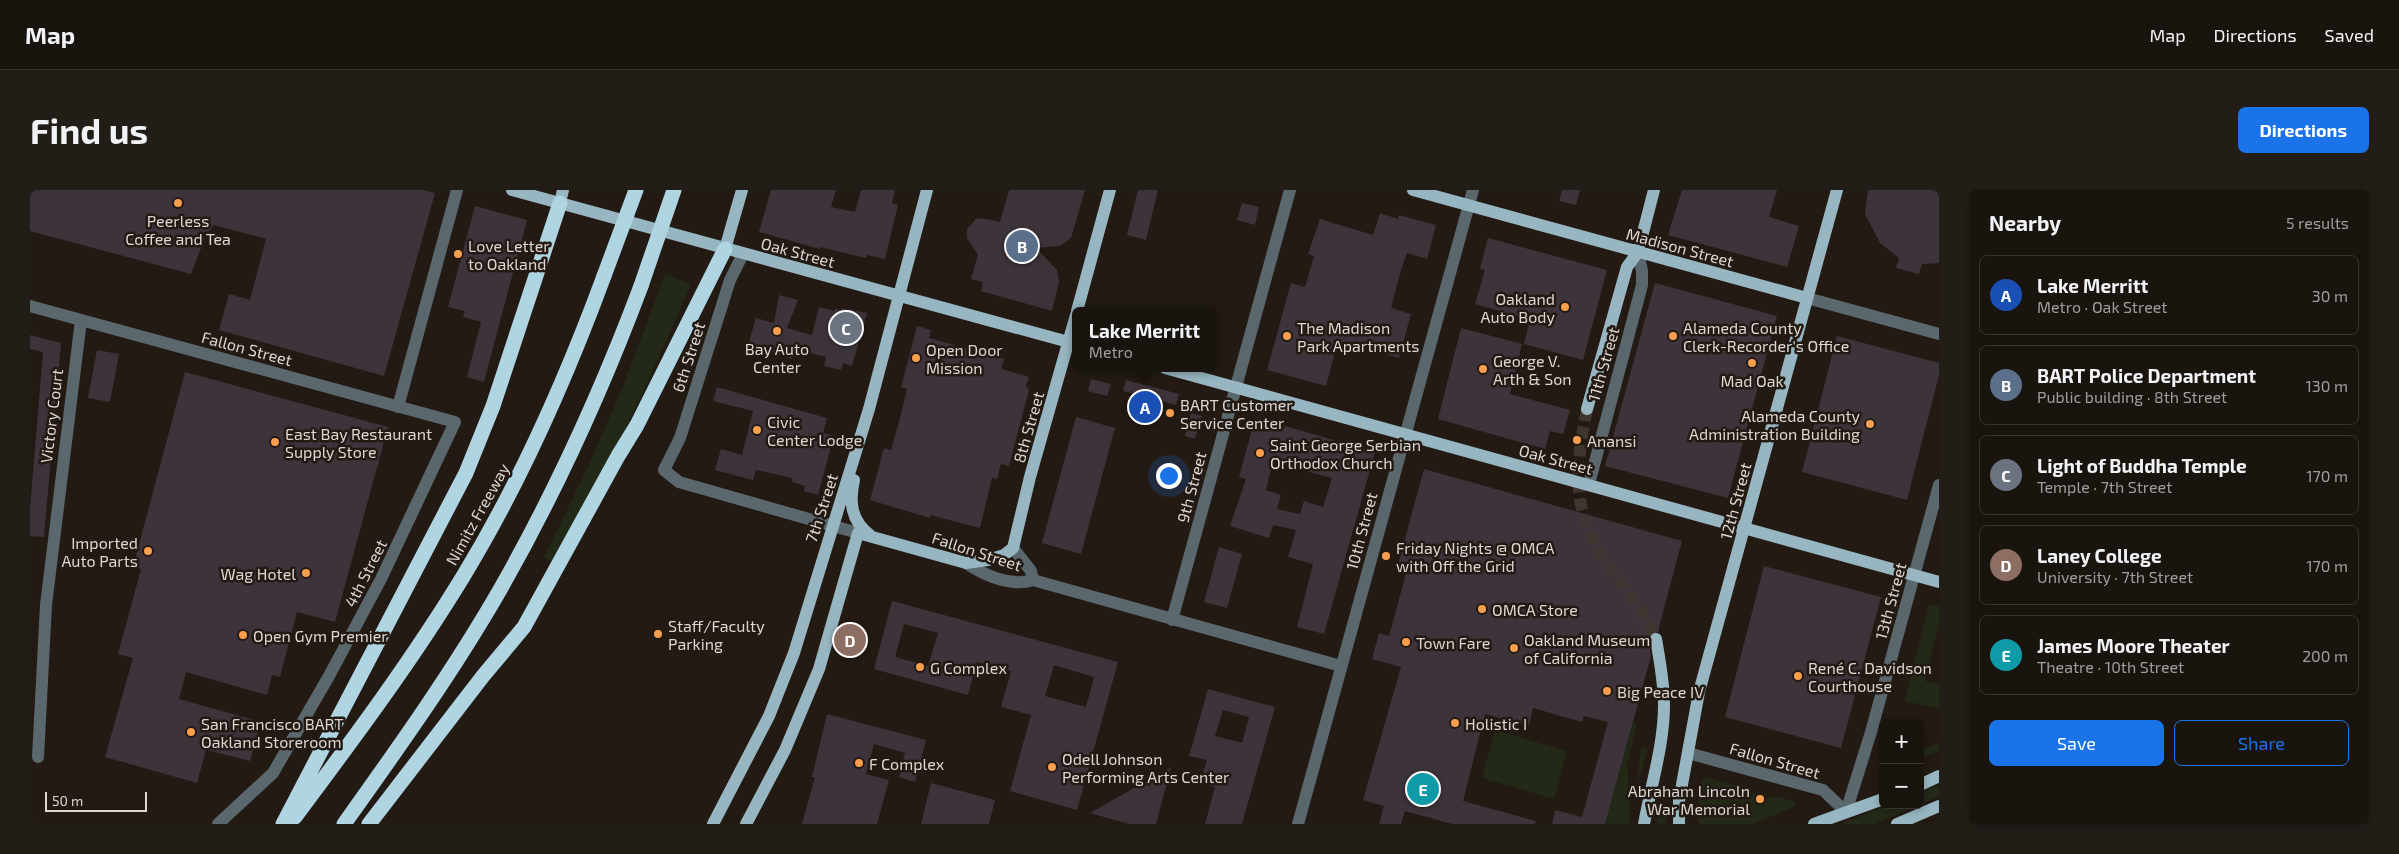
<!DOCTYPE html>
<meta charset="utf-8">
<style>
:root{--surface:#1a140f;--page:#231d18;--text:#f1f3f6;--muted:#9f9e9e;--line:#38332f;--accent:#1a73e8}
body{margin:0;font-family:"Exo 2",sans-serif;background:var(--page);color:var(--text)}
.controls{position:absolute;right:15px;bottom:15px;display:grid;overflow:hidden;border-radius:8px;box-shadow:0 2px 8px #0003}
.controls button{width:45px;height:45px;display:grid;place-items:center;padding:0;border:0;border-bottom:1px solid var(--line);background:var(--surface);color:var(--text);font:25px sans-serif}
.scale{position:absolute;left:15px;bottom:12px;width:102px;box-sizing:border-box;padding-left:5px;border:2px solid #ddd7d3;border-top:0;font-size:14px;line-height:18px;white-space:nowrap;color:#ddd7d3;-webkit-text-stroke:4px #231a14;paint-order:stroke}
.you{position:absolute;left:1138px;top:285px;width:18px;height:18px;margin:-12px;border:4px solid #fff;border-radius:50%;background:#1a73e8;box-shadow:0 0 0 8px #1a73e833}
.badge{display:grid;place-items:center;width:32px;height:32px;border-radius:50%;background:var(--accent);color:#fff;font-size:16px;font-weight:700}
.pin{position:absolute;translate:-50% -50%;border:2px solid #fff;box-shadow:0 1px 5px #0006}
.popup{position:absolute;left:1042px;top:117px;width:145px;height:65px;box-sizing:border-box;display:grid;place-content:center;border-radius:8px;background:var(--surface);filter:drop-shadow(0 1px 4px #0005);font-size:16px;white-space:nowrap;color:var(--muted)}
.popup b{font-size:19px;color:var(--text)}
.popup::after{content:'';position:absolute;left:50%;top:100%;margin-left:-10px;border:10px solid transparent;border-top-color:var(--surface)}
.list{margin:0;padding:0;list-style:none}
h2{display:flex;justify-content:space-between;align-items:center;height:65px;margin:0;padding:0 20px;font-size:21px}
h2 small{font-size:16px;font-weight:400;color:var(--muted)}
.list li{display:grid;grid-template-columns:32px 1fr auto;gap:15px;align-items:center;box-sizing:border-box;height:80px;margin:0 10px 10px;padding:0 10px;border:1px solid var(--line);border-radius:8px}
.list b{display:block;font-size:19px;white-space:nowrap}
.list p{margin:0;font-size:16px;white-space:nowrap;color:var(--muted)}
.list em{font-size:16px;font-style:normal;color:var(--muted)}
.actions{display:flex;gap:10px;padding:15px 20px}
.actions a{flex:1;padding:11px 0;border:1px solid var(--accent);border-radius:8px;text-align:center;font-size:18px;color:var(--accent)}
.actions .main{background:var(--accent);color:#fff}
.map{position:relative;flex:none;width:1909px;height:634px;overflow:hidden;border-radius:8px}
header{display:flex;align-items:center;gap:30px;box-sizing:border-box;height:70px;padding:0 25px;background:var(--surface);border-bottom:1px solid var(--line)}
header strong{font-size:24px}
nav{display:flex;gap:28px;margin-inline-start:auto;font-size:18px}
.intro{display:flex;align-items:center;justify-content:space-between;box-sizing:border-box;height:120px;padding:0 30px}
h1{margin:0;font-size:35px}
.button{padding:12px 22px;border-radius:8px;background:var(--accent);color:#fff;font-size:18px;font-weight:700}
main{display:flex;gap:30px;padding:0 30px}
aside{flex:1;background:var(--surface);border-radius:8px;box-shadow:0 2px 8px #0003}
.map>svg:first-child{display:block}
.green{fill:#232917}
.building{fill:#3d333a;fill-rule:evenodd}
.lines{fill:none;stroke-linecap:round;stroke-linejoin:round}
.major-tunnel{stroke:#3f3631;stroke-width:12;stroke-dasharray:12 6;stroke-linecap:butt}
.minor{stroke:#5a686e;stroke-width:12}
.major{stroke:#97b6c1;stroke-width:12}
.highway{stroke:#afd5e3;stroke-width:15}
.highway-bridge{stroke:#afd5e3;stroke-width:15}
.poi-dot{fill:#fa9f4e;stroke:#231a14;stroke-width:2}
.labels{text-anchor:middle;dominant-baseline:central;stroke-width:5;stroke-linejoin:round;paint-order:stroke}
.poi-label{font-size:16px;fill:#ddd7d3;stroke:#231a14;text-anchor:start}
.street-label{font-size:16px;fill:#ddd7d3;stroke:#231a14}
</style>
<header>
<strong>Map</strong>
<nav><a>Map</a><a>Directions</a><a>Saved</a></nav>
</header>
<div class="intro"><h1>Find us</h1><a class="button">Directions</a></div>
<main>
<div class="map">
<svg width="1909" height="634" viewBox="0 0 1909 634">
<rect width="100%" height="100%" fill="#231a14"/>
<path class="green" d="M635,84L661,94C620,190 577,283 523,372L514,367L559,275L594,194Z
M1899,414L1909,416V433L1895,491L1909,495V519L1875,511Z
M1603,533L1607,534L1596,578H1598L1600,634H1575Z
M1465,540L1537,561L1524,609L1452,588Z
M1909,553V561L1890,569V560Z
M1611,557L1618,560L1607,594Z
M1675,587L1718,599L1731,608L1749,607L1767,613L1762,618L1722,634H1669C1668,624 1667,592 1675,587Z
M1909,595V606L1890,615V602Z
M1629,615L1636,616V634H1627Z
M1858,615H1889L1845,634H1811Z"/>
<path class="building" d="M0,0H393L405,3L354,186L189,140L199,104L220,110L236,49L184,35L176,45L161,84L0,41Z
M741,0H806L801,17L825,22L831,0H865L862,13L868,15L855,69L837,65L836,68L790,57V59L729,42Z
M979,0H1055L1041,48L1030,56L1006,58L1027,80L1029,92L1022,121L951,101L953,92L941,89L948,65L937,48V39L946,29L951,28L970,32Z
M1108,0H1128L1116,50L1097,45Z
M1532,0H1550L1546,15L1529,11Z
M1652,0H1747L1739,27L1769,36L1757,77L1638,45Z
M1838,0H1909V73L1892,74L1889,84L1866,78L1869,68L1850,53L1835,24Z
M1212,13L1229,17L1225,35L1207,30Z
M445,16L497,30L454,192L437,187L451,132L433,127L435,121L418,117Z
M1350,23L1368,29L1369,25L1406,35L1397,69L1377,63L1371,80L1361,118L1381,124L1369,168L1308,151L1296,196L1237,180L1261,93L1275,97L1284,66L1278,64L1290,29L1343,45Z
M1458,48L1577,80L1553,170L1494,154L1500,130L1445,114L1455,80L1450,79Z
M1625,93L1747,126L1698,308L1575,276Z
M749,105L768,110L757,138L782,145L789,117L804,121L805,119L811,120V118L837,123L822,176L813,173L811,180L794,176L796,167L765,159L762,169L718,155L726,128L744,133Z
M887,136L901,140L899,148L974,169L971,179L999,187L996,196L999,200L979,276L971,274L967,289L962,288L950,338L900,325V328L840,310L854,258L861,260L870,228L877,199L871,197Z
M1431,138L1492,154L1480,204L1540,220L1533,244L1520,241L1515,259L1408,229Z
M0,145L31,153L14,347L0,346V319L13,162L0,159Z
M1807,146L1909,173V185L1877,310L1772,282Z
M67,160L89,164L80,212L58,208Z
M155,182L358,237L305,432L267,422L250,487L242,485L237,505L156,482L149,509L231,532L220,571L176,560L167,593L75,567L103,468L88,464L111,379L103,377Z
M1061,189L1081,194L1077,206L1058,201Z
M1096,190L1149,204L1146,215L1093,201Z
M687,197L797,228L793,243L804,246L788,305L774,301L775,296L762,292V288L726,280L723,290L685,280L691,259L712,265L723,221L683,211Z
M1161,223L1172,226L1165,249L1155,246Z
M1046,227L1085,238L1051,364L1012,353Z
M1224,232L1253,240L1255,236L1345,262L1294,444L1267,437L1283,374L1258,367L1266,340L1243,335L1239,348L1200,336L1216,289L1209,287ZM1244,267L1266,273L1265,278L1302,288L1293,317L1274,311L1270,324L1247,319L1251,305L1236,300Z
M1394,279L1652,351L1628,441L1621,443L1618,447L1621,466L1575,634H1522L1525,620L1552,627L1578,532L1554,526L1552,532L1503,518L1499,536L1455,524L1433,611L1506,631L1505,634H1422L1375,621L1371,634H1349L1354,616L1333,610L1371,477L1342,469L1349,443L1359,446L1377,380L1367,378Z
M1189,357L1212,364L1197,418L1174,412Z
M1734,376L1851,407L1811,558L1695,527Z
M862,411L1088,472L1047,620L980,601L1001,525L971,517L981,481L947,472L938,505L844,479ZM874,434L908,443L898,476L865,467ZM1024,475L1064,487L1056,517L1015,506Z
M1178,499L1245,517L1212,634H1175L1185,597L1170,592L1177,570L1159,566ZM1193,520L1219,527L1212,553L1185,546Z
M797,524L896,550L885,592L869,587L875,563L844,554L836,584L859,590L847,634H772L785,587H782Z
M1141,577L1126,634H1099L1060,623Z
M901,593L965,610L959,634H891Z"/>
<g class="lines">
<path class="major-tunnel" d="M1557,219C1544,285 1541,325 1583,382C1599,405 1615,423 1626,449"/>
<path class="minor" d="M713,64L700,90L650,248L634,280L649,292L828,343
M1777,108L1909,144
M0,116L425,232L351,389L299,486L243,583L188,634
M368,217L427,0
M1559,294L1612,95V81L1608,62
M983,358L1001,381L1003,390
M936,373C955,386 982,397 1003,390L1311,476
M1142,430L1260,0
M1658,563L1793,600L1816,622L1841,542L1909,295
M8,567L16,415L51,130
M1268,634L1443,0"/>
<path class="major" d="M482,0L1046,154
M1383,0L1777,108
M530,13L533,0
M695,59L712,0
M1047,121L1080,0
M1135,178L1909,392
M1557,219L1597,77L1608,62L1624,0
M824,290C819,312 821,331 840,345
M1890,595L1909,586
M683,634L739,526L764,463L839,219L897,0
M716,634L755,560L789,479L828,343L936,373L958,370L974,365L983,358L1000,287L1046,125
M1614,634C1621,595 1634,555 1634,515C1634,493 1630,471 1626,449
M1649,634V611L1669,502L1807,0
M1784,634L1853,609
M1867,634L1909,616"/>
<path class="highway" d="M265,627C324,548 383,469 434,385C491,291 536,189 574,86
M253,634L436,283L463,216L530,13
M314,634C369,557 424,480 471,398C526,301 572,200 611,96
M339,634L453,486L494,437L588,266L607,235L695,59"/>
<path class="highway-bridge" d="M574,86L606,0
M611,96L644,0"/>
</g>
<g class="poi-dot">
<circle cx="148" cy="13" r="5"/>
<circle cx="428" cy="64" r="5"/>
<circle cx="1535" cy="117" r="5"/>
<circle cx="747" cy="141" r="5"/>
<circle cx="1257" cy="146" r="5"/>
<circle cx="1643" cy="146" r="5"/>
<circle cx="886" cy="168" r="5"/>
<circle cx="1722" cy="173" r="5"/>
<circle cx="1453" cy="179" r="5"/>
<circle cx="1140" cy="223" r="5"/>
<circle cx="1840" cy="234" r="5"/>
<circle cx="727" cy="240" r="5"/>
<circle cx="1547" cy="250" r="5"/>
<circle cx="245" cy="252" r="5"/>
<circle cx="1230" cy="263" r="5"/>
<circle cx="118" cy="361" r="5"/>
<circle cx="1356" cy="366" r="5"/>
<circle cx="276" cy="383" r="5"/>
<circle cx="1452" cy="419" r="5"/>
<circle cx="628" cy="444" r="5"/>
<circle cx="213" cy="445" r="5"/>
<circle cx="1376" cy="452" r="5"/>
<circle cx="1484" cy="458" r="5"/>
<circle cx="890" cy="477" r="5"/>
<circle cx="1768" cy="486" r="5"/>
<circle cx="1577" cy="501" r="5"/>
<circle cx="1425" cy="533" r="5"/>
<circle cx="161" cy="542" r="5"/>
<circle cx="829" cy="573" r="5"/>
<circle cx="1022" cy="577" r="5"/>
<circle cx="1730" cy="609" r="5"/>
</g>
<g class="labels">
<g class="poi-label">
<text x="148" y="30" text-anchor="middle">Peerless<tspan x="148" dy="18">Coffee and Tea</tspan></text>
<text x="438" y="55">Love Letter<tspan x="438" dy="18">to Oakland</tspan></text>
<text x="1525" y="108" text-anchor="end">Oakland<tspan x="1525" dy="18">Auto Body</tspan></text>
<text x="1267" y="137">The Madison<tspan x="1267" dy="18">Park Apartments</tspan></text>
<text x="1653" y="137">Alameda County<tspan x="1653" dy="18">Clerk-Recorder's Office</tspan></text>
<text x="747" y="158" text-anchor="middle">Bay Auto<tspan x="747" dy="18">Center</tspan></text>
<text x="896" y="159">Open Door<tspan x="896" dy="18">Mission</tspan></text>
<text x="1463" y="170">George V.<tspan x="1463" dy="18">Arth &amp; Son</tspan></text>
<text x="1722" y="190" text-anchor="middle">Mad Oak</text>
<text x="1150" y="214">BART Customer<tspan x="1150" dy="18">Service Center</tspan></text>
<text x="1830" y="225" text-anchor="end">Alameda County<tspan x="1830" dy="18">Administration Building</tspan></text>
<text x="737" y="231">Civic<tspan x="737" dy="18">Center Lodge</tspan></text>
<text x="255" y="243">East Bay Restaurant<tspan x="255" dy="18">Supply Store</tspan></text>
<text x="1557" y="250">Anansi</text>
<text x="1240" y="254">Saint George Serbian<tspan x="1240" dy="18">Orthodox Church</tspan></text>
<text x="108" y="352" text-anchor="end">Imported<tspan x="108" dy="18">Auto Parts</tspan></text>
<text x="1366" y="357">Friday Nights @ OMCA<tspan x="1366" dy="18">with Off the Grid</tspan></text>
<text x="266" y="383" text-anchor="end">Wag Hotel</text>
<text x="1462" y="419">OMCA Store</text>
<text x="638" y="435">Staff/Faculty<tspan x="638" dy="18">Parking</tspan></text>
<text x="223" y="445">Open Gym Premier</text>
<text x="1494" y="449">Oakland Museum<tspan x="1494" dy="18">of California</tspan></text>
<text x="1386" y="452">Town Fare</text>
<text x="900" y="477">G Complex</text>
<text x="1778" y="477">René C. Davidson<tspan x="1778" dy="18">Courthouse</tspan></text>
<text x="1587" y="501">Big Peace IV</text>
<text x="171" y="533">San Francisco BART<tspan x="171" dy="18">Oakland Storeroom</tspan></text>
<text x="1435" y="533">Holistic I</text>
<text x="1032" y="568">Odell Johnson<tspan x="1032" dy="18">Performing Arts Center</tspan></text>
<text x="839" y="573">F Complex</text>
<text x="1720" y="600" text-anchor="end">Abraham Lincoln<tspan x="1720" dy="18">War Memorial</tspan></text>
</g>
<g class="street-label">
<text transform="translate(1650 57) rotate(15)">Madison Street</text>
<text transform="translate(768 62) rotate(15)">Oak Street</text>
<text transform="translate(217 158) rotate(15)">Fallon Street</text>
<text transform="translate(658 167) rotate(-72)">6th Street</text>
<text transform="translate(1573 174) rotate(-74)">11th Street</text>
<text transform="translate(21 226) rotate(-83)">Victory Court</text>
<text transform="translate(998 237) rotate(-74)">8th Street</text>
<text transform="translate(1526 269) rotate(15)">Oak Street</text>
<text transform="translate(1161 297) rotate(-75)">9th Street</text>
<text transform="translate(1705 311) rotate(-75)">12th Street</text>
<text transform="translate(791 318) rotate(-72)">7th Street</text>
<text transform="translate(447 324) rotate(-61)">Nimitz Freeway</text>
<text transform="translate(1331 341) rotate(-75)">10th Street</text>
<text transform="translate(947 361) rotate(18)">Fallon Street</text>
<text transform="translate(335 383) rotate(-63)">4th Street</text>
<text transform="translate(1860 411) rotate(-75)">13th Street</text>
<text transform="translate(1745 570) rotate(16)">Fallon Street</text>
</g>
</g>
</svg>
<div class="controls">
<button>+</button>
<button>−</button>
</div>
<div class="scale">50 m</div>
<div class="you"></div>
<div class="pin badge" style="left:1115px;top:217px;background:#1a4fb4">A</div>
<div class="popup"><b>Lake Merritt</b>Metro</div>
<div class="pin badge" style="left:992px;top:56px;background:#5c6f8a">B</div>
<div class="pin badge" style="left:816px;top:138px;background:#6b7280">C</div>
<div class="pin badge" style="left:820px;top:450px;background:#8d6e63">D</div>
<div class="pin badge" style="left:1393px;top:599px;background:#0f9aa8">E</div>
</div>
<aside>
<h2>Nearby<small>5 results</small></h2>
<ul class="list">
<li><span class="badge" style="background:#1a4fb4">A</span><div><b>Lake Merritt</b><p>Metro · Oak Street</p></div><em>30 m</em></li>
<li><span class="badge" style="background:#5c6f8a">B</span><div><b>BART Police Department</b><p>Public building · 8th Street</p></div><em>130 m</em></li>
<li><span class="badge" style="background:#6b7280">C</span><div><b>Light of Buddha Temple</b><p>Temple · 7th Street</p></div><em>170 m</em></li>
<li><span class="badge" style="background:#8d6e63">D</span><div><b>Laney College</b><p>University · 7th Street</p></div><em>170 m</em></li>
<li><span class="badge" style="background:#0f9aa8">E</span><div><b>James Moore Theater</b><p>Theatre · 10th Street</p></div><em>200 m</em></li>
</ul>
<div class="actions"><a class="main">Save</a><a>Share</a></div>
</aside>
</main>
